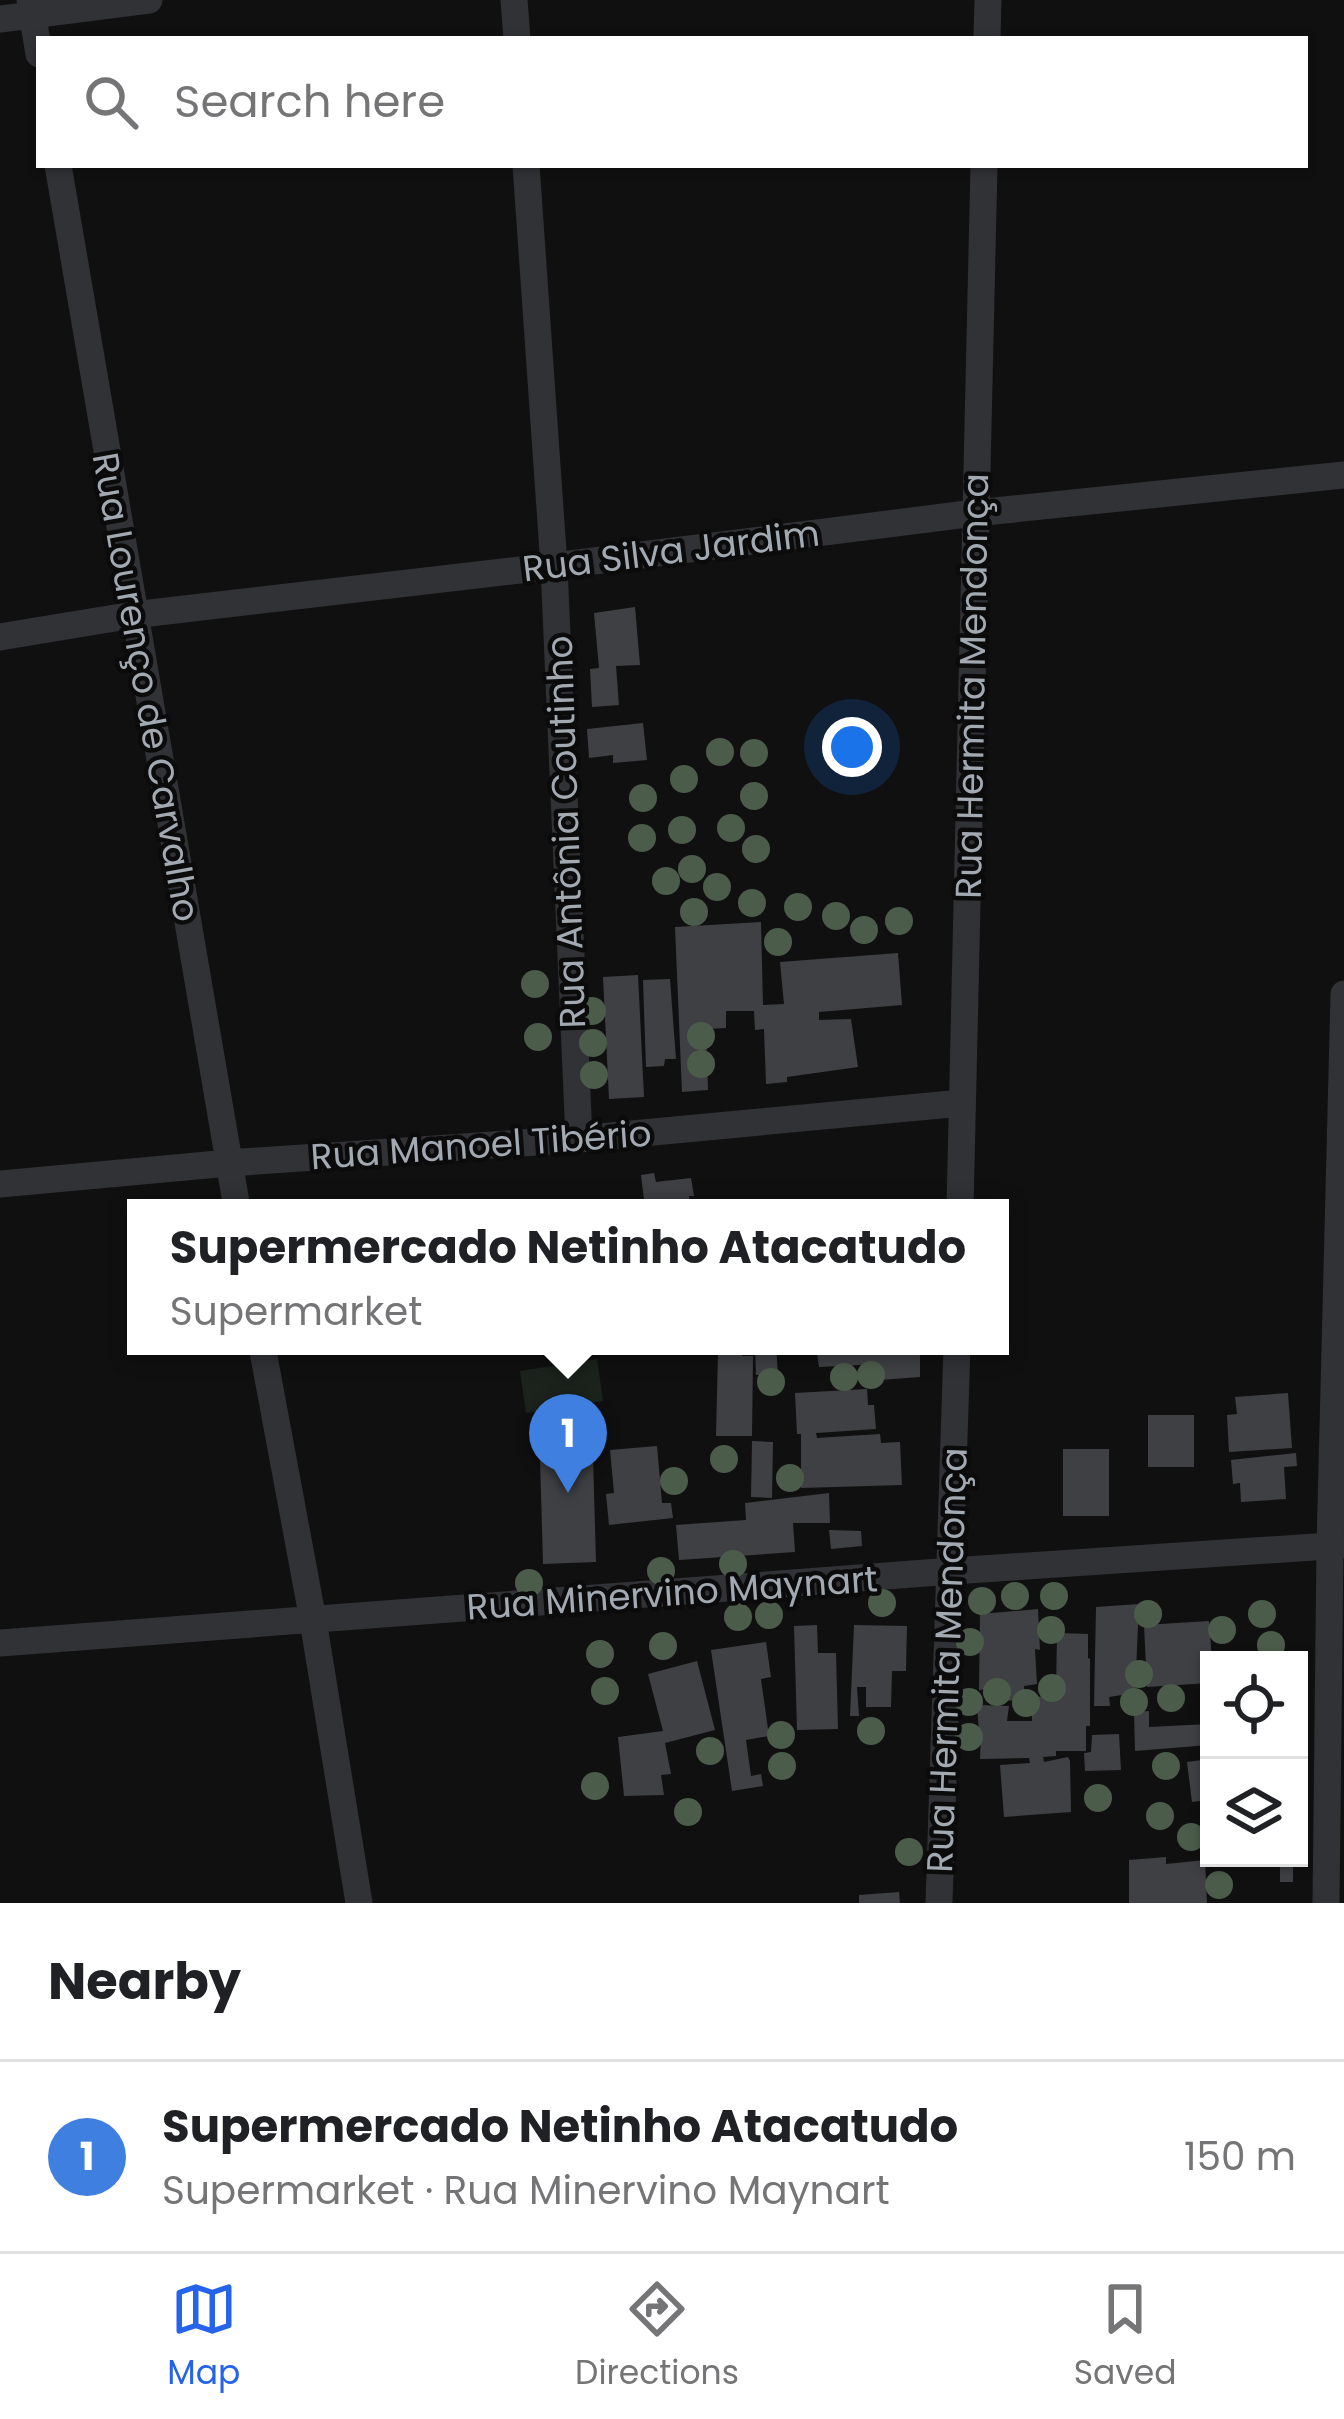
<!DOCTYPE html>
<meta charset="utf-8">
<style>
:root{--surface:#fff;--page:#f2f2f2;--text:#202124;--muted:#757577;--line:#e0e0e0;--accent:#2563eb}
body{margin:0;font-family:Poppins,sans-serif;background:var(--page);color:var(--text)}
.controls{position:absolute;right:36px;bottom:36px;display:grid;overflow:hidden;border-radius:0px;box-shadow:0 3px 9px #0004}
.controls button{width:108px;height:108px;display:grid;place-items:center;padding:0;border:0;border-bottom:3px solid var(--line);background:var(--surface);color:var(--text);font:60px sans-serif}
.you{position:absolute;left:852px;top:747px;width:42px;height:42px;margin:-30px;border:9px solid #fff;border-radius:50%;background:#1a73e8;box-shadow:0 0 0 18px #1a73e833}
.badge{display:grid;place-items:center;width:78px;height:78px;border-radius:50%;background:var(--accent);color:#fff;font-size:39px;font-weight:700}
.pin{position:absolute;translate:-50% -99px;filter:drop-shadow(0 3px 6px #0008)}
.pin::after{content:'';position:absolute;top:63px;width:42px;height:36px;background:inherit;clip-path:polygon(0 0,100% 0,50% 100%)}
.popup{position:absolute;left:127px;top:1199px;width:882px;height:156px;box-sizing:border-box;display:grid;place-content:center;border-radius:0px;background:var(--surface);filter:drop-shadow(0 3px 9px #0005);font-size:39px;white-space:nowrap;color:var(--muted)}
.popup b{font-size:45px;color:var(--text)}
.popup::after{content:'';position:absolute;left:50%;top:100%;margin-left:-24px;border:24px solid transparent;border-top-color:var(--surface)}
.list{margin:0;padding:0;list-style:none}
h2{display:flex;justify-content:space-between;align-items:center;height:156px;margin:0;padding:0 48px;font-size:51px}
h2 small{font-size:39px;font-weight:400;color:var(--muted)}
.list li{display:grid;grid-template-columns:78px 1fr auto;gap:36px;align-items:center;box-sizing:border-box;height:192px;padding:0 48px;border-top:3px solid var(--line)}
.list b{display:block;font-size:45px;white-space:nowrap}
.list p{margin:0;font-size:39px;white-space:nowrap;color:var(--muted)}
.list em{font-size:39px;font-style:normal;color:var(--muted)}
.icon{flex:none;width:66px;height:66px;fill:none;stroke:currentColor;stroke-width:2;stroke-linecap:round;stroke-linejoin:round}
.map{position:relative;flex:none;width:1344px;height:1903px;overflow:hidden}
.search{position:absolute;background:var(--surface);box-shadow:0 3px 9px #0004;left:36px;right:36px;top:36px;height:132px;display:flex;align-items:center;gap:30px;box-sizing:border-box;padding:0 42px;border-radius:0px;color:var(--muted);font-size:45px}
.sheet{height:348px;background:var(--surface)}
nav{display:flex;justify-content:space-around;align-items:center;box-sizing:border-box;height:168px;border-top:3px solid var(--line);background:var(--surface);font-size:33px;color:var(--muted)}
nav a{display:grid;justify-items:center;gap:6px}
nav .on{color:var(--accent)}
.map>svg:first-child{display:block}
.green{fill:#1c231c}
.building{fill:#3f4044}
.lines{fill:none;stroke-linecap:round;stroke-linejoin:round}
.minor{stroke:#313236;stroke-width:27}
.tree{fill:#4c5c4b}
.labels{text-anchor:middle;dominant-baseline:central;stroke-width:9;stroke-linejoin:round;paint-order:stroke}
.street-label{font-size:36px;fill:#a2a9b1;stroke:#0b0b0c}
</style>
<div class="map">
<svg width="1344" height="1903" viewBox="0 0 1344 1903">
<rect width="100%" height="100%" fill="#101011"/>
<path class="green" d="M597,1359L603,1401L526,1413L520,1371Z"/>
<path class="building" d="M635,607L640,665L616,666L619,705L592,707L590,669L599,668L594,613Z
M643,723L647,760L613,763V755L589,758L587,729Z
M761,922L763,1005L784,1004L780,962L898,953L902,1005L819,1012V1020L851,1019L858,1067L787,1077V1082L766,1084L764,1029L755,1030L754,1011H726V1028L706,1029L708,1090L682,1092L675,927Z
M638,975L644,1097L609,1099L603,977Z
M670,979L676,1059H665L664,1066L646,1067L643,980Z
M654,1173L656,1182L691,1178L694,1196H689L691,1208H645L641,1175Z
M914,1203V1208H882V1204Z
M755,1346H776L778,1374L756,1375Z
M816,1346H920V1377L880,1380L879,1364L819,1367Z
M743,1351L742,1356H753L752,1436H716L718,1352Z
M867,1389L868,1405H874L876,1429L816,1433L817,1438L880,1434L881,1443L900,1442L902,1485L801,1488V1434H797L795,1393Z
M1288,1393L1292,1448L1229,1452L1227,1415L1237,1414L1235,1397Z
M1148,1415H1194V1467H1148Z
M592,1422L596,1562L543,1564L539,1424Z
M752,1441L773,1442L772,1498L751,1497Z
M657,1446L662,1503H671L673,1518L609,1525L606,1494L614,1493L610,1450Z
M1063,1449H1109V1516H1063Z
M1296,1453L1297,1466L1284,1467L1286,1499L1241,1502L1240,1483L1233,1484L1231,1460Z
M829,1493L830,1523H793L795,1552L679,1560L676,1525L746,1520L745,1503Z
M829,1530L861,1531L862,1546L831,1549Z
M1139,1604L1135,1693L1109,1697L1110,1706H1094L1096,1607Z
M1038,1609L1040,1650L1035,1649L1037,1684L1024,1686L1025,1699L1006,1701L1005,1687L979,1690L980,1614Z
M1209,1621L1212,1660H1209V1683L1147,1687L1144,1625Z
M817,1625L818,1653H836L838,1729L797,1730L794,1626Z
M854,1625L907,1626L906,1671H892L891,1707H866V1687H857L859,1716H850Z
M1057,1633L1088,1634V1658L1090,1659V1726H1086V1751H1056V1756L1043,1757L1044,1762L1068,1757L1070,1761L1071,1812L1004,1817L1000,1765L1030,1763L1029,1758L980,1759L981,1734L979,1733L977,1705L1009,1706L1007,1721H1032V1697L1056,1696Z
M766,1642L771,1677L761,1679L769,1736L746,1740L751,1776L761,1774L763,1786L732,1791L711,1650Z
M697,1661L715,1730L665,1743L671,1774L661,1775L664,1795L624,1796L618,1737L663,1731L648,1674Z
M1149,1711V1727L1209,1724V1745L1135,1751L1134,1712Z
M1119,1734L1121,1770L1085,1771L1084,1753L1091,1752L1092,1735Z
M1209,1759V1800L1192,1802L1187,1762Z
M1166,1857V1864L1205,1860L1207,1903H1129V1860Z
M1293,1861V1882H1280V1862Z
M899,1892L900,1903H859V1895Z"/>
<g class="lines">
<path class="minor" d="M30,0L39,54
M514,0L517,39
M0,19L149,0
M987,39L988,0
M58,165L237,1208
M526,165L554,566L579,1139
M0,637L133,615L554,566L975,513L1344,475
M0,1184L229,1163L579,1139L962,1103
M960,1208L984,165
M262,1346L313,1620L359,1903
M0,1643L952,1571L1344,1545
M939,1903L957,1346
M1326,1903L1330,1546L1344,994"/>
</g>
<g class="tree">
<circle cx="720" cy="752" r="14"/>
<circle cx="754" cy="753" r="14"/>
<circle cx="684" cy="779" r="14"/>
<circle cx="754" cy="796" r="14"/>
<circle cx="643" cy="798" r="14"/>
<circle cx="731" cy="828" r="14"/>
<circle cx="682" cy="830" r="14"/>
<circle cx="642" cy="838" r="14"/>
<circle cx="756" cy="849" r="14"/>
<circle cx="692" cy="869" r="14"/>
<circle cx="666" cy="881" r="14"/>
<circle cx="717" cy="887" r="14"/>
<circle cx="752" cy="903" r="14"/>
<circle cx="798" cy="907" r="14"/>
<circle cx="694" cy="912" r="14"/>
<circle cx="836" cy="916" r="14"/>
<circle cx="899" cy="921" r="14"/>
<circle cx="864" cy="930" r="14"/>
<circle cx="778" cy="942" r="14"/>
<circle cx="535" cy="984" r="14"/>
<circle cx="592" cy="1011" r="14"/>
<circle cx="701" cy="1036" r="14"/>
<circle cx="538" cy="1037" r="14"/>
<circle cx="593" cy="1043" r="14"/>
<circle cx="701" cy="1064" r="14"/>
<circle cx="594" cy="1075" r="14"/>
<circle cx="871" cy="1375" r="14"/>
<circle cx="844" cy="1377" r="14"/>
<circle cx="771" cy="1382" r="14"/>
<circle cx="724" cy="1459" r="14"/>
<circle cx="790" cy="1478" r="14"/>
<circle cx="674" cy="1481" r="14"/>
<circle cx="733" cy="1564" r="14"/>
<circle cx="661" cy="1571" r="14"/>
<circle cx="529" cy="1583" r="14"/>
<circle cx="1015" cy="1596" r="14"/>
<circle cx="1054" cy="1596" r="14"/>
<circle cx="982" cy="1601" r="14"/>
<circle cx="882" cy="1603" r="14"/>
<circle cx="1148" cy="1614" r="14"/>
<circle cx="1262" cy="1614" r="14"/>
<circle cx="769" cy="1615" r="14"/>
<circle cx="738" cy="1617" r="14"/>
<circle cx="1051" cy="1630" r="14"/>
<circle cx="1222" cy="1630" r="14"/>
<circle cx="970" cy="1642" r="14"/>
<circle cx="1271" cy="1645" r="14"/>
<circle cx="663" cy="1646" r="14"/>
<circle cx="600" cy="1654" r="14"/>
<circle cx="1139" cy="1674" r="14"/>
<circle cx="1052" cy="1688" r="14"/>
<circle cx="605" cy="1691" r="14"/>
<circle cx="997" cy="1692" r="14"/>
<circle cx="1171" cy="1698" r="14"/>
<circle cx="969" cy="1702" r="14"/>
<circle cx="1134" cy="1702" r="14"/>
<circle cx="1026" cy="1703" r="14"/>
<circle cx="871" cy="1731" r="14"/>
<circle cx="781" cy="1735" r="14"/>
<circle cx="969" cy="1737" r="14"/>
<circle cx="710" cy="1751" r="14"/>
<circle cx="782" cy="1766" r="14"/>
<circle cx="1166" cy="1766" r="14"/>
<circle cx="595" cy="1786" r="14"/>
<circle cx="1098" cy="1798" r="14"/>
<circle cx="688" cy="1812" r="14"/>
<circle cx="1160" cy="1816" r="14"/>
<circle cx="1191" cy="1837" r="14"/>
<circle cx="909" cy="1852" r="14"/>
<circle cx="1219" cy="1885" r="14"/>
</g>
<g class="labels">
<g class="street-label">
<text transform="translate(671 551) rotate(-7)">Rua Silva Jardim</text>
<text transform="translate(972 686) rotate(-89)">Rua Hermita Mendonça</text>
<text transform="translate(146 687) rotate(80)">Rua Lourenço de Carvalho</text>
<text transform="translate(566 832) rotate(-92)">Rua Antônia Coutinho</text>
<text transform="translate(481 1145) rotate(-4)">Rua Manoel Tibério</text>
<text transform="translate(672 1593) rotate(-4)">Rua Minervino Maynart</text>
<text transform="translate(947 1660) rotate(-88)">Rua Hermita Mendonça</text>
</g>
</g>
</svg>
<div class="controls">
<button><svg class="icon" aria-label="locate" viewBox="0 0 24 24"><circle cx="12" cy="12" r="6"/><path d="M12 2v4M12 18v4M2 12h4M18 12h4"/></svg></button>
<button><svg class="icon" aria-label="layers" viewBox="0 0 24 24"><path d="M12 4l9 5-9 5-9-5zM3 14l9 5 9-5"/></svg></button>
</div>
<div class="you"></div>
<div class="pin badge" style="left:568px;top:1493px;background:#3f7fe0">1</div>
<div class="popup"><b>Supermercado Netinho Atacatudo</b>Supermarket</div>
<div class="search"><svg class="icon" aria-label="search" viewBox="0 0 24 24"><circle cx="10" cy="10" r="6"/><path d="M15 15l6 6"/></svg>Search here</div>
</div>
<section class="sheet">
<h2>Nearby<small></small></h2>
<ul class="list">
<li><span class="badge" style="background:#3f7fe0">1</span><div><b>Supermercado Netinho Atacatudo</b><p>Supermarket · Rua Minervino Maynart</p></div><em>150 m</em></li>
</ul>
</section>
<nav>
<a class="on"><svg class="icon" aria-label="map" viewBox="0 0 24 24"><path d="M3 6l6-2 6 2 6-2v14l-6 2-6-2-6 2zM9 4v14M15 6v14"/></svg>Map</a>
<a><svg class="icon" aria-label="directions" viewBox="0 0 24 24"><path d="M12 3l9 9-9 9-9-9zM9 14v-3h6M13 9l2 2-2 2"/></svg>Directions</a>
<a><svg class="icon" aria-label="saved" viewBox="0 0 24 24"><path d="M7 4h10v16l-5-4-5 4z"/></svg>Saved</a>
</nav>
